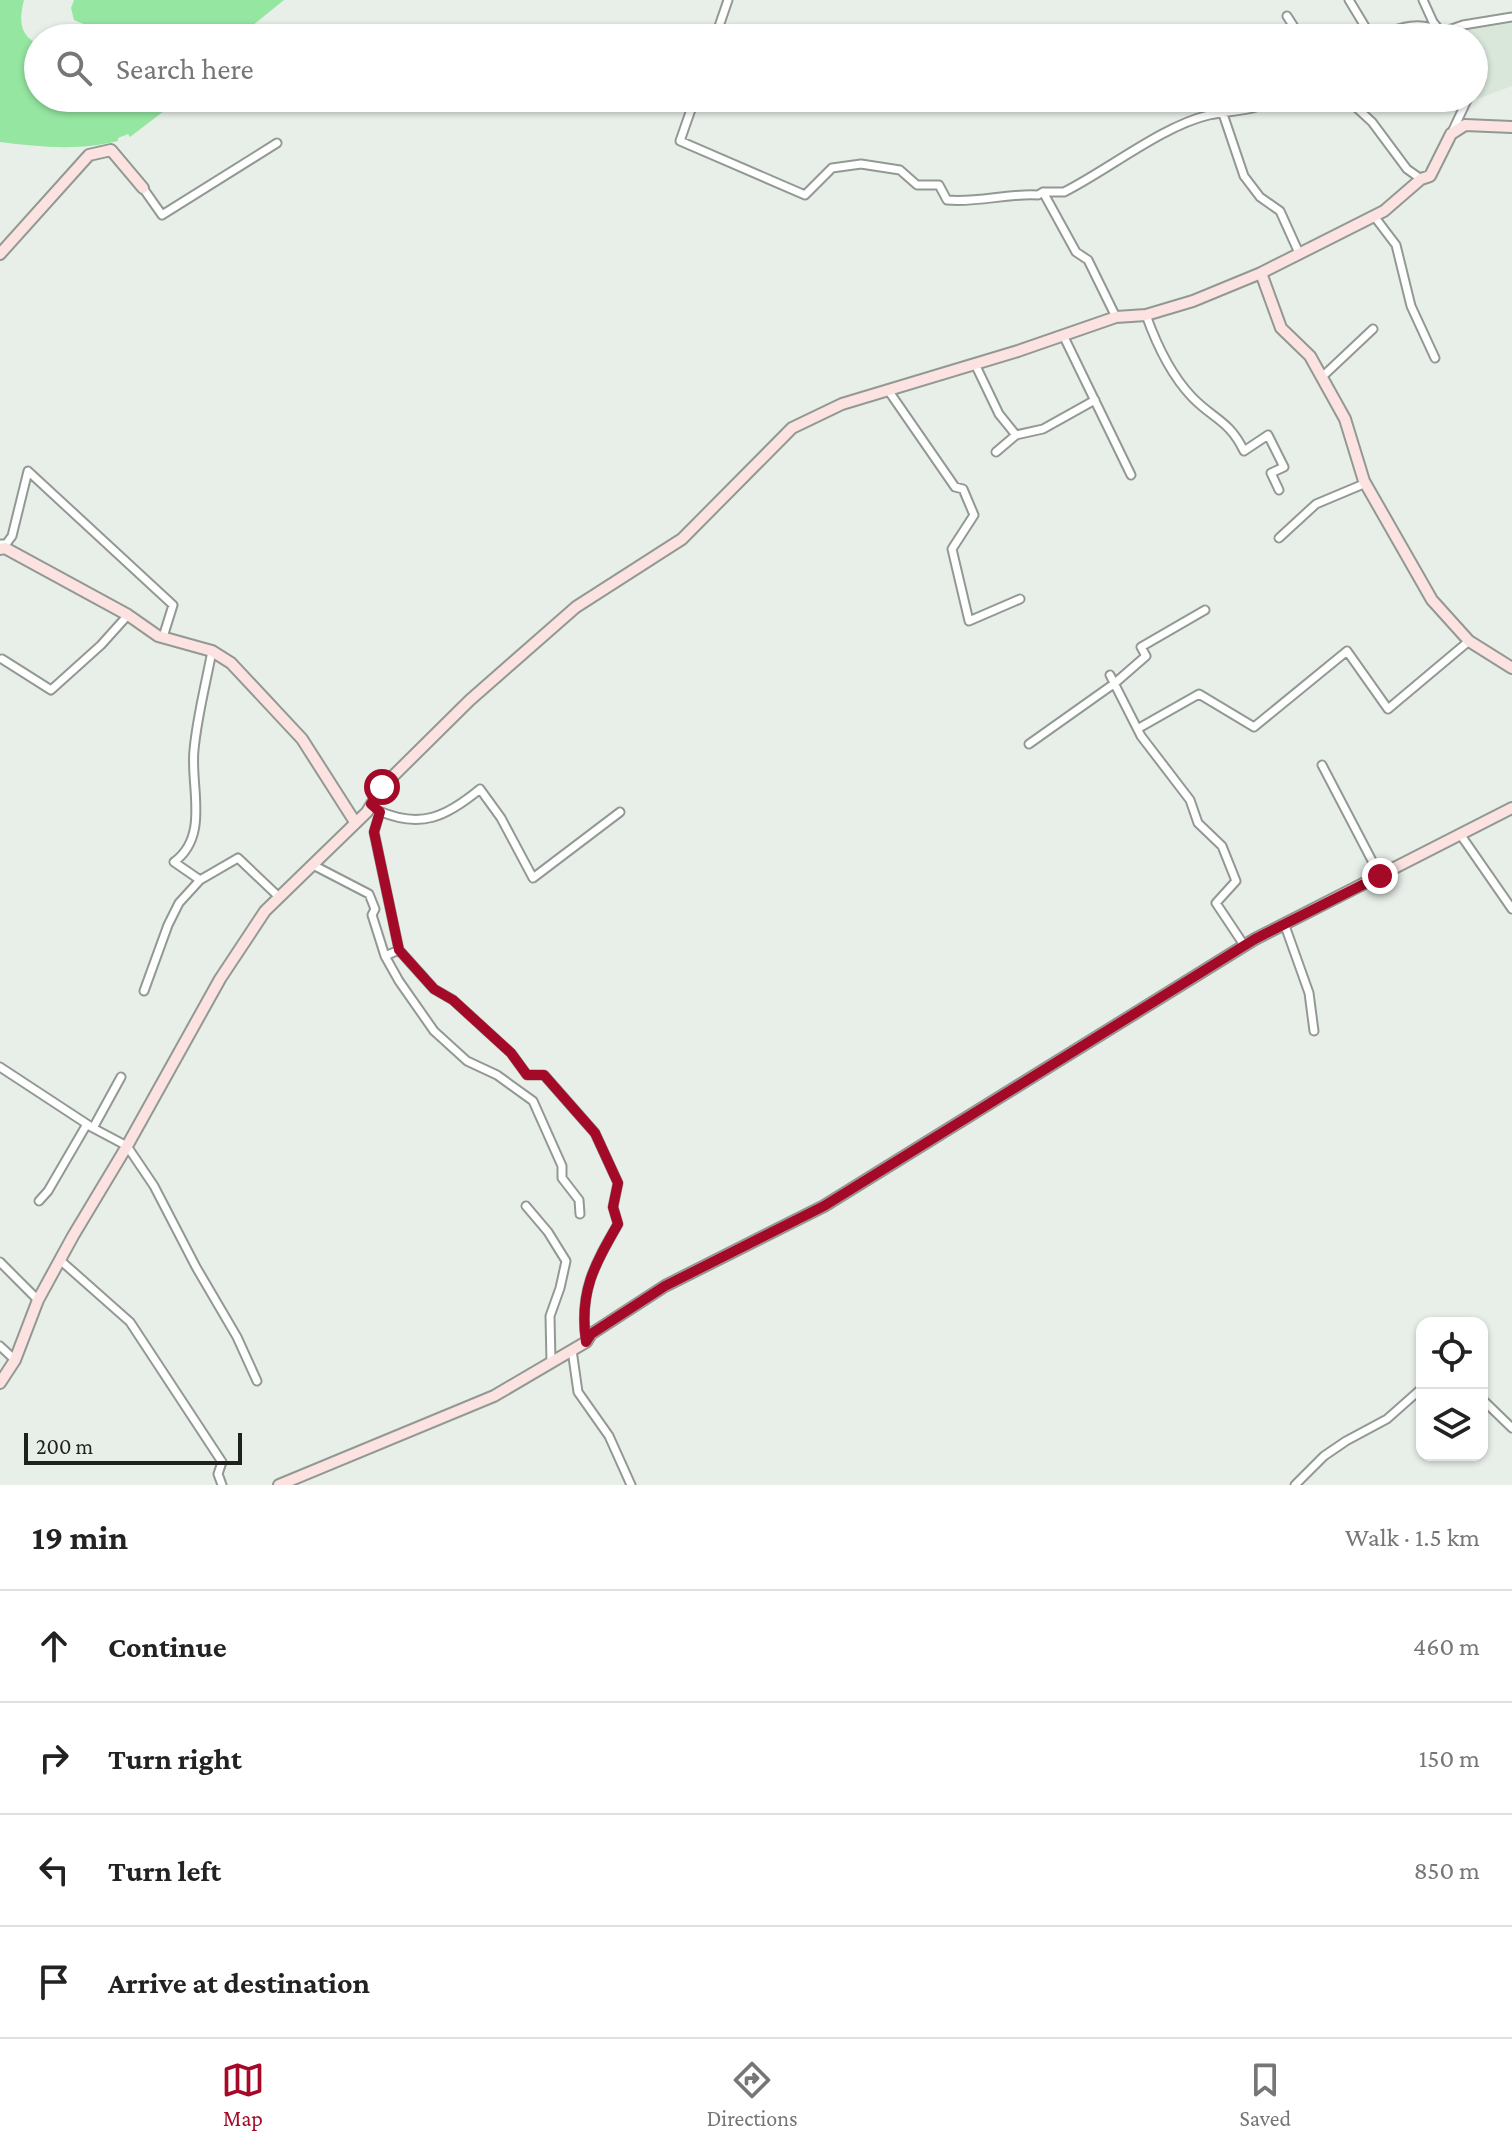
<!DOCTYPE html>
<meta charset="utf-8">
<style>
:root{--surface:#fff;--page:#f6f6f6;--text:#222;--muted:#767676;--line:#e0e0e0;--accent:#a50928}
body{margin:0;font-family:"Crimson Pro",serif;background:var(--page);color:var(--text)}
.controls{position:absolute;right:24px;bottom:24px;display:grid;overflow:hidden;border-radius:16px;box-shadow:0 2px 6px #0004}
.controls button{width:72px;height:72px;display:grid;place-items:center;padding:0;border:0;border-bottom:2px solid var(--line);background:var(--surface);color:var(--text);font:40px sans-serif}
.scale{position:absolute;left:24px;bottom:20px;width:218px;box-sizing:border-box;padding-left:8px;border:4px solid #1f211f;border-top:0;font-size:22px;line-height:28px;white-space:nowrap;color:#1f211f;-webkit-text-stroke:6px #e8efe9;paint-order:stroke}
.stop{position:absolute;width:24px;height:24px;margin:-18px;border:6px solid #a50928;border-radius:50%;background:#fff}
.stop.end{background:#a50928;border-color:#fff;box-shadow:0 2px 8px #0008}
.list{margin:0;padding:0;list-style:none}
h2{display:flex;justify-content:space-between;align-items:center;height:104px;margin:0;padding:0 32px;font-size:34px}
h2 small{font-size:26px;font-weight:400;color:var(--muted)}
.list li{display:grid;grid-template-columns:52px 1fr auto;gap:24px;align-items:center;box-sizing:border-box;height:112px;padding:0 32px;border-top:2px solid var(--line)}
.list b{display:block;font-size:30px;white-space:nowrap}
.list em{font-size:26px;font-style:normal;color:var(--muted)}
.icon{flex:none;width:44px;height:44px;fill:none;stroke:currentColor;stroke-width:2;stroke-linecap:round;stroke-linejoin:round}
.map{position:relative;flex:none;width:1512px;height:1485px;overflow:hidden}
.search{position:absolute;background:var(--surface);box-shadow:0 2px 6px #0004;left:24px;right:24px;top:24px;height:88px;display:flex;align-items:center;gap:20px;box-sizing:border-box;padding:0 28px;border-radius:44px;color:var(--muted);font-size:30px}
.sheet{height:552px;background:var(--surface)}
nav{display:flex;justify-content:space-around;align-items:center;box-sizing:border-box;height:112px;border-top:2px solid var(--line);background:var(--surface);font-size:22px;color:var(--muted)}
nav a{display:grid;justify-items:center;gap:4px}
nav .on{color:var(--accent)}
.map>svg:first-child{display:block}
.built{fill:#d9e6da}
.water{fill:#94e6a1}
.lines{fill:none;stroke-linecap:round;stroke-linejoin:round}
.street-casing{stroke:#929993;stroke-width:11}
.secondary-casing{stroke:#929993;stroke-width:14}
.street{stroke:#fff;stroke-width:7}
.secondary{stroke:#fce3e2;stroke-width:10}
.route{stroke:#a50928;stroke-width:10}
</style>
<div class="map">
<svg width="1512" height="1485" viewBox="0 0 1512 1485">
<rect width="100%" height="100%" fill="#e8efe9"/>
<path class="built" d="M1512,12V86L1477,99L1474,92V38H1449L1446,32Z"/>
<path class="water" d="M0,0H24C19,19 19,35 38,44V98H181L130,137L128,134L118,138V141C79,151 39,147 0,142Z
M74,0H284L237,38H107L100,31L74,20L71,8Z"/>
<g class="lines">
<g class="street-casing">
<path id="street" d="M1349,0L1372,38
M1423,0L1433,22L1446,38
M1287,16L1301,38
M715,38L728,0
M1372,38C1397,29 1417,19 1443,32L1463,25L1512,17
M695,98L680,141L805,195L832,168L861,164L900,170L917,185H939L947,200C978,203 1007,193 1038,195L1043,192H1064C1108,170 1162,126 1209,115C1231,110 1256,112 1275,98
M1346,98L1372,122L1407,169L1421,179
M1223,114L1244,176L1260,197L1280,211L1299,253
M1452,132L1468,98
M143,188L162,215L277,143
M1043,192L1076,252L1088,260L1116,317
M1374,216L1396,245L1411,306L1435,358
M1146,315C1156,343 1171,375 1192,397C1213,419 1229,420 1244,451L1268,435L1284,467L1271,473L1279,490
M1063,335L1131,475
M975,364L999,414L1016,435
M1322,377L1373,329
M888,390L955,487L963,489L974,515L952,549L969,621L1020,599
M996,452L1016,435L1043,429L1095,400
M1279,538L1316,504L1366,483
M0,544H6L12,536L28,471L173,605L163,637
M2,659L51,690L101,645L128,615
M1110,675L1141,736L1190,800L1198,823L1222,846L1236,881L1216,903L1244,945
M1139,728L1199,694L1254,727L1347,651L1388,709L1469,641
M1029,744L1115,683L1146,656L1141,647L1205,610
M1322,765L1380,876
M379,811C421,829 446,817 480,789L501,818L533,878L620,812
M380,812L374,832L399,950L434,989L453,1000L511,1053L527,1075H544L595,1133L618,1183L613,1207L618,1224C594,1265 579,1292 586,1341
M1460,834L1512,909
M313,865L369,894L375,909L372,915L385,956L399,950
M200,880L238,858L279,897
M1284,923L1309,993L1314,1031
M385,956L399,981L434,1031L467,1061L497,1075L533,1101L562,1166V1178L579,1200L580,1214
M144,991L168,925L179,903L200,880L174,862C210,836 190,786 194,750C197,717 206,683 212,651
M0,1067L93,1128L127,1146L154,1186L196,1267L237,1337L257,1381
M93,1128L121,1077
M39,1201L48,1191L87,1124
M526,1206L548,1232L566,1261L560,1288L550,1316L551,1362
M60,1260L130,1322L222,1462L218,1474L222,1485
M0,1262L38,1300
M0,1346L15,1360
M572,1350L578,1392L609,1436L631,1485
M1482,1399L1512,1428
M1295,1485L1324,1456L1346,1441L1387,1419L1422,1388"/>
</g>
<g class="secondary-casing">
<path id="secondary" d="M0,254L89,155L111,150L143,188
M1261,273L1281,328L1310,356L1345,419L1364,481L1432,600L1469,641L1512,668
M0,549L5,548L128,615L158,636L212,651L231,663L302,739L355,822
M0,1383L15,1360L38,1300L73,1236L127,1146L220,979L265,911L367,812L382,787L470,700L576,607L682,539L792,428L842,404L1018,351L1116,317L1146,315L1193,301L1261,273L1384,211L1421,179L1430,176L1451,134L1465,125L1512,127
M279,1485L494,1396L586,1342L591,1334L665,1286L824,1206L1255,939L1512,808"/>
</g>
<use href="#street" class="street"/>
<use href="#secondary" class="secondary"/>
</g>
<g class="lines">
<path class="route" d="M382,787L371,804L380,812L374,832L399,950L434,989L453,1000L511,1053L527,1075H544L595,1133L618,1183L613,1207L618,1224C594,1266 579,1292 586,1342L591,1334L665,1286L824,1206L1255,939L1380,876"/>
</g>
</svg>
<div class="controls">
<button><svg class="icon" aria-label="locate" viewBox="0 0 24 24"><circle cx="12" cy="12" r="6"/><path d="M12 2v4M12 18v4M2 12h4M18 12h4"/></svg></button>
<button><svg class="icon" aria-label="layers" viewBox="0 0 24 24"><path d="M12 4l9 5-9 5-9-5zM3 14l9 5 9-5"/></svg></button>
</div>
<div class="scale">200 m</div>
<div class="stop" style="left:382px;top:787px"></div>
<div class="stop end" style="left:1380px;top:876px"></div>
<div class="search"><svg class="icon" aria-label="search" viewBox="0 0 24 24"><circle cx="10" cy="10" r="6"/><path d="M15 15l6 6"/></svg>Search here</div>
</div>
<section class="sheet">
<h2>19 min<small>Walk · 1.5 km</small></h2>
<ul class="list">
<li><svg class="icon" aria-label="ahead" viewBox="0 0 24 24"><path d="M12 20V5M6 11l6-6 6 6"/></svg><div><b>Continue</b></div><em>460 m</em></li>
<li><svg class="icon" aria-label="right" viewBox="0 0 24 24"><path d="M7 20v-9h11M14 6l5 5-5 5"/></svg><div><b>Turn right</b></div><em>150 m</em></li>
<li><svg class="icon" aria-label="left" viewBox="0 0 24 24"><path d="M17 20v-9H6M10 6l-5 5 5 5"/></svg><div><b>Turn left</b></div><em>850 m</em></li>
<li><svg class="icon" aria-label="arrive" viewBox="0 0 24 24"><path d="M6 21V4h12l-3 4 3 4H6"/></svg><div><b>Arrive at destination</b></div></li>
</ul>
</section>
<nav>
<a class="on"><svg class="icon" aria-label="map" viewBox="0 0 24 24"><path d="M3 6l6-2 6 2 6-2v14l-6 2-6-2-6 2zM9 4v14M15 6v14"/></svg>Map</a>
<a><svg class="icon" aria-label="directions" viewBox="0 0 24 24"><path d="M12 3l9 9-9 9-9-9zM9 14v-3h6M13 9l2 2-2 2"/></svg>Directions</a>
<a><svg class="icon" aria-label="saved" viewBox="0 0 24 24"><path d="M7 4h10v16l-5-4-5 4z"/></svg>Saved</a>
</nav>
